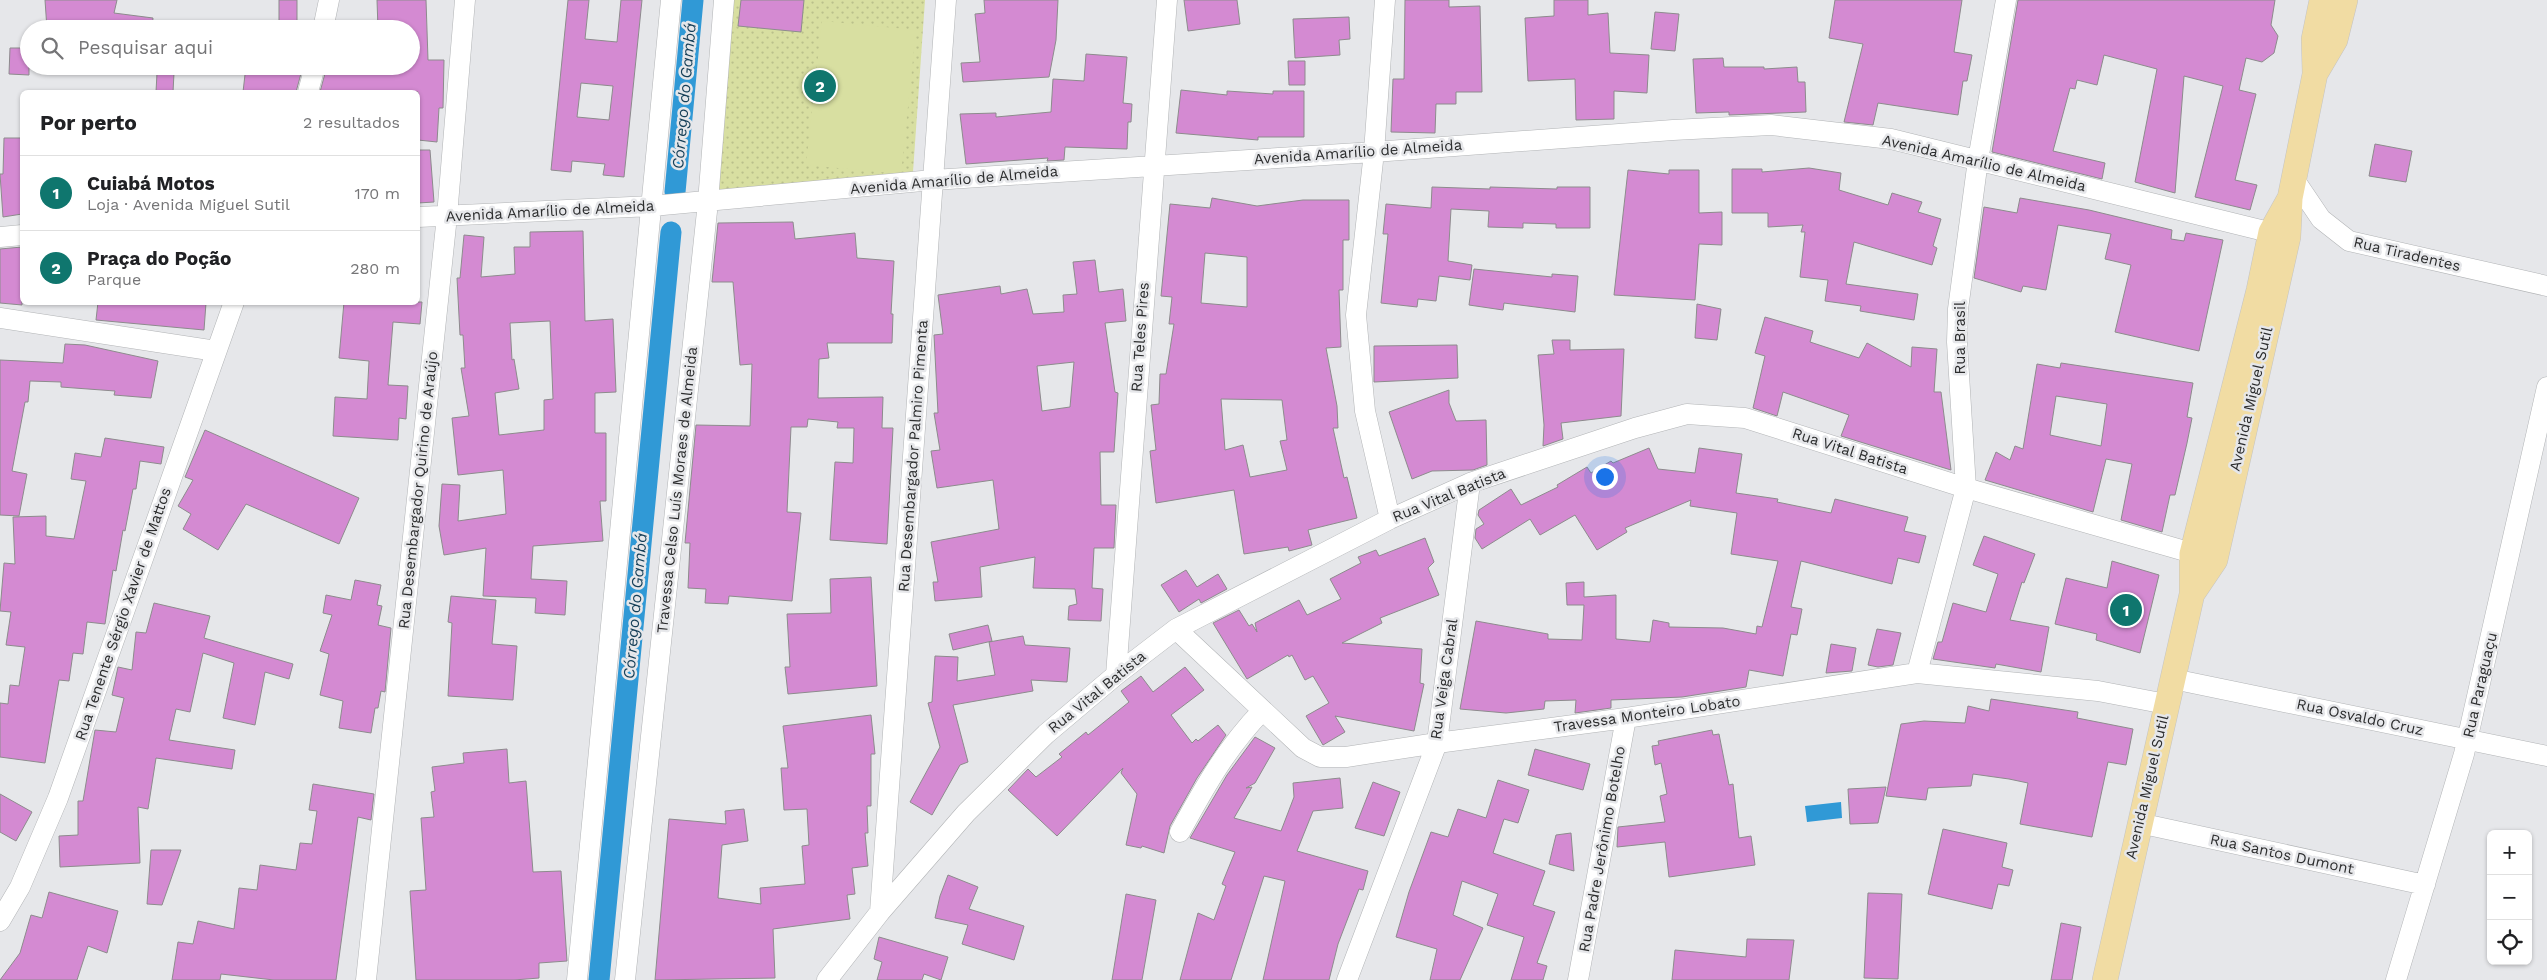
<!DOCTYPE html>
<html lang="pt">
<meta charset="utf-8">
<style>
:root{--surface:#fff;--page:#f2f2f2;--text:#202124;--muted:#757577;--line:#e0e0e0;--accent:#0f766e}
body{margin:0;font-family:"Work Sans",sans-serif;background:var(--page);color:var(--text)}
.controls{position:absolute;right:15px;bottom:15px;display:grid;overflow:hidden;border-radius:8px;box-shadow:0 1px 4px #0004}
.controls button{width:45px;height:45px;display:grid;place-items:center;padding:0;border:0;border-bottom:1px solid var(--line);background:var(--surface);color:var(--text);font:25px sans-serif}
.you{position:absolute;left:1604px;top:476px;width:18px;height:18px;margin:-12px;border:4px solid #fff;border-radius:50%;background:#1a73e8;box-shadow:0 0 0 8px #1a73e833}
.badge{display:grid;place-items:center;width:32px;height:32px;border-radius:50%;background:var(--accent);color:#fff;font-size:16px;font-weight:700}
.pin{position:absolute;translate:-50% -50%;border:2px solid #fff;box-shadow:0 1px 5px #0006}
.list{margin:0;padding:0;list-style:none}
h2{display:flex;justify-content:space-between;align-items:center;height:65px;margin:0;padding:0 20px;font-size:21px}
h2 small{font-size:16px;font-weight:400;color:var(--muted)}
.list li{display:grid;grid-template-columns:32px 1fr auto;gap:15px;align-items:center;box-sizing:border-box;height:75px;padding:0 20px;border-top:1px solid var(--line)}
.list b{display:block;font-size:19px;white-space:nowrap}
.list p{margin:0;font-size:16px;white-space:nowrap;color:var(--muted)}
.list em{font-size:16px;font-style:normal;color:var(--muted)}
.icon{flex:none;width:28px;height:28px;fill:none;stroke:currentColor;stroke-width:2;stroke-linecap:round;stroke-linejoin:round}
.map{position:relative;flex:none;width:2547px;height:980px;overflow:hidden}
.search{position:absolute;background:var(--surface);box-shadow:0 1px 4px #0004;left:20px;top:20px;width:400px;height:55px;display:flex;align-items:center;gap:12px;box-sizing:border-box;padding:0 18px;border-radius:28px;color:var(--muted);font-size:19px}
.panel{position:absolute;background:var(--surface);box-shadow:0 1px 4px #0004;left:20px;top:90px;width:400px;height:215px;border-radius:8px}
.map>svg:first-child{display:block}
.park{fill:url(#park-dots)}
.garden{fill:#d8dfa1}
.water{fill:#3099d6}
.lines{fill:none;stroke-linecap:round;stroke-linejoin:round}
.canal{stroke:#3099d6;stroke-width:21}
.building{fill:#d48ad2;stroke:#8d8b8d;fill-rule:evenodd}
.minor-casing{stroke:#b2b4b6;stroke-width:21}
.major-casing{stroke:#c4c4c4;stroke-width:26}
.minor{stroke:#fff;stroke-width:20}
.major{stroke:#f1dca3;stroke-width:25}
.labels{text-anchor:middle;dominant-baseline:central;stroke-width:5;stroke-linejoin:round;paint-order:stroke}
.street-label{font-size:15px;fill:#2c2d2e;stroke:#e6e7ea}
.water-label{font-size:16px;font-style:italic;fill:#143e57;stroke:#e6e7ea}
</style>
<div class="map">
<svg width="2547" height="980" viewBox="0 0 2547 980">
<defs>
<pattern id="park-dots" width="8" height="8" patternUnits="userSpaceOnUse" patternTransform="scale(1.25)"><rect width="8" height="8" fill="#d8dfa1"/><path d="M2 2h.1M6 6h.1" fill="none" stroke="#bac08b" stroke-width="1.8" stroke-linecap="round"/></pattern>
</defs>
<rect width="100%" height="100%" fill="#e6e7ea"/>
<path class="park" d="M728,0H925L913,172L718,192Z"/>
<path class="garden" d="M822,21L916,30L901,174L806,165Z"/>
<path class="water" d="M1841,802L1842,818L1807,822L1805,806Z"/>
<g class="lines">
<path class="canal" d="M675,192L693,0
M599,980L671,232"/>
</g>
<path class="building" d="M45,0H117L114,13L153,18L152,29H47Z
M279,0H297V29H279Z
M377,0H426L428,60H444L443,108H439L437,142L418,140V92H320L327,66H411V29H378Z
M568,0H589L585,39L617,42L621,0H642L624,177L603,175L605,164L572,161L571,172L551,170ZM581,83L613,86L609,120L577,117Z
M741,0H804L801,32L738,26Z
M984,0H1058L1056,40L1049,77L963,82L961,63L980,62L975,14L985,13Z
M1184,0H1237L1240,24L1188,31Z
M1405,0H1449V7L1480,6L1482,92H1456V104H1436L1435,133L1391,132L1393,79H1404Z
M1554,0H1588V15L1608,13L1610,53L1649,55L1647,93L1614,91V119L1576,120L1575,79L1528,81L1525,18L1554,16Z
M1835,0H1962L1954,52L1972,55L1967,81H1963L1958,115L1878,103L1873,125L1844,122L1863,44L1829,38Z
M2018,0H2275L2271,25L2278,36L2274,53L2262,62L2246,58L2239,90L2256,94L2235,180L2257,185L2250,210L2195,197L2223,86L2184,76L2175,193L2135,182L2157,69L2104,55L2097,85L2077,80L2075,89L2070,88L2053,151L2105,163L2102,179L1992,152Z
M1655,12L1679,14L1675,51L1651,49Z
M1349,17L1350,39L1339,40L1340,55L1295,58L1293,19Z
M10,48H29V75L9,74Z
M1086,54L1127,57L1123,103L1132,104L1131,122H1128L1127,149L1065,147L1064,160L1047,161L1048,158L966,164L960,114L996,113V117L1051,112L1053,79L1084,81Z
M1723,58L1724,67H1764V69L1797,67L1798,82H1805L1806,112L1729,115V112L1696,113L1693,59Z
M1288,61H1305V85H1289Z
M246,66H303L296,92H243Z
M157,73H174L173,92H156Z
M1181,90L1227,95V91L1273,94V91H1304V137H1258V140L1176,133Z
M4,138H22V214L3,217L0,174H3Z
M2375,144L2412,151L2406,182L2369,176Z
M418,150H430L434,202L418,203Z
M1809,168L1841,173L1839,190L1888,205L1892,193L1922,202L1918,212L1941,219L1933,246L1937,248L1932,265L1854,242L1846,284L1918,294L1914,320L1860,311L1861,306L1825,301L1828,280L1800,277L1805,232H1801L1803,225L1768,227V213H1732V169H1762V172Z
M1628,170L1669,174V170H1699V213L1722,212V245L1699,244L1695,300L1614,295Z
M1432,187L1490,189V187L1557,189V187H1590V228H1556V224L1523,223V228L1488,227L1489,211L1451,209L1448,261L1472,265L1470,280L1439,276L1436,301L1418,299L1417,307L1381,303L1388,234H1383L1386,204L1431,208Z
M1212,198L1257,206L1303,200H1349V240H1343V290H1339L1341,347L1326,348L1337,406L1338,428H1333L1344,478L1347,477L1357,518L1308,530L1312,545L1289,551L1288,547L1244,554L1234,490L1156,503L1150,451L1156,450L1151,405L1159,404L1160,374H1166L1174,324H1169L1172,297L1161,296L1170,204L1210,208ZM1205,253L1247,257V307L1201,303ZM1221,399L1282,400L1287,440L1280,441L1287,470L1250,477L1243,445L1225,450Z
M2020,198L2089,210L2172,230L2171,239L2184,241L2186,233L2223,240L2199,351L2115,332L2131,265L2105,259L2111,234L2058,225L2046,290L2023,286L2021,292L1974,278L1984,207L2017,213Z
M793,222L795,239L855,233L857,258L894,261L891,314H893L892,343H827L829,358L819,359L818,398L883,397L882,428H893L887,544L830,540L835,462L853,463L854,428H837L838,422L808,419L807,427H791L787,512L801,513L792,601L729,596L728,604L705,603L706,589L688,588L690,543H685L696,425L750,426L752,364L740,365L733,282H712L718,223Z
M583,231L585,321L613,319L616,392L595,393V433H606V501H600L603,541L533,546L531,579L567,581L565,615L535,613L536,598L483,596L486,548L444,555L439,526L442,484L460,485L458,521L506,514L503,470L458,475L452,418L469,416L461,368H465L463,335H460L457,278H460L464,235L484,237L481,277L515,274L514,247H530V232ZM550,321L553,399L544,400V430L499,435L495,393L519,389L514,359L512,360L510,323Z
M22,247V305L0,303V249Z
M1095,260L1099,292L1123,289L1126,321L1105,323L1115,392L1118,393L1114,452H1100L1101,505H1116L1114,548H1094L1092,588L1103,589L1101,621L1068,620L1069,606L1077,604L1075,589L1033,588L1035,557L980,567L982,597L935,601L933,582H938L931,542L999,529L993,480L937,488L931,451L940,450L934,413H938L934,335L943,334L938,295L1000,286L1001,294L1027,289L1033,314L1064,312L1063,295L1077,294L1073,262ZM1074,362L1070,407L1042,411L1037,366Z
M1474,269L1552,277V274L1578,276L1575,312L1504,303L1503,310L1469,305Z
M98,302L206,303L204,330L96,320Z
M344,302H422L420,324L393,322L388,385L408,386L406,419L399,418L398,440L333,436L335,397L367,399L369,361L339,358Z
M1697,304L1721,309L1717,340L1695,338Z
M1765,317L1813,331L1810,342L1859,358L1867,343L1911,367L1912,347L1937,349L1934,392H1941L1951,470L1841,436L1849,415L1783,392L1777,416L1753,408L1765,356L1755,353Z
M1552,340H1570V350L1624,349L1621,416L1561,423L1563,439L1543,446L1544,425L1538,355L1554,354Z
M65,344L85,345L158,361L151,398L114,395L115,391L61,387V382L30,381L28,402H25L12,471L27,474L19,516L0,515V360L63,363Z
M1457,345L1458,378L1374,382V346Z
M2061,363L2193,383L2187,417L2192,418L2187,443L2175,495H2170L2162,532L2121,520L2132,464L2106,459L2093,512L1985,480L1996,452L2010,460L2015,446L2023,449L2037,364L2060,368ZM2056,396L2107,404L2101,446L2050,435Z
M1449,390V403L1456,421L1486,420L1487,465L1473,470L1432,471L1412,479L1389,412Z
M205,430L359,498L339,544L246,504L218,550L183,529L191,514L178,506L193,480L185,477Z
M105,438L164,447L161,464L140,461L136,489H133L125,531L123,530L116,571L113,570L105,624L87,622L83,654L73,653L69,681L59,680L45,763L0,757V703L8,704L10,685L19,686L25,647L6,645L11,612L0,611L4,563L15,564L13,517L46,516V536L74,539L86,481L71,479L75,453L101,457Z
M1649,448L1658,469L1695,473L1699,448L1742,454L1736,493L1778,499L1777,502L1831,513L1835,499L1908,517L1904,531L1926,536L1919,563L1898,558L1892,584L1801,561L1791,607L1802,609L1797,635L1791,634L1783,676L1749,670L1746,687L1682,697L1611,700V708L1575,713L1576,700L1545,701L1544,709L1506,713L1460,709L1476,621L1548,634V639L1582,640L1584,605H1567L1566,583L1584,582V597L1616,595V639L1650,642L1653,620L1669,623V627L1723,628L1756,634L1757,626L1762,627L1778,561L1731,554L1737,513L1690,506L1691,500L1625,528L1627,532L1597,550L1575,515L1540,535L1530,519L1482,549L1475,538L1476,529L1484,524L1478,515L1479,510L1511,489L1521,505L1558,487L1557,485L1587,467L1591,473L1611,461L1613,463Z
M1984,536L2035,554L2024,583L2022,582L2010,620L2049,627L2041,672L1996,664L1995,668L1933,659L1938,642H1942L1953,603L1986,612L1998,574L1973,565Z
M1425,538L1434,562L1428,568L1439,595L1380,618L1382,623L1342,643L1422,649L1420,683L1424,684L1414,731L1335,716L1345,732L1323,745L1306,716L1329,703L1313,676L1305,680L1292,655L1289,657L1288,655L1247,679L1213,623L1239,610L1249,626L1252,624L1257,632L1255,623L1299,600L1307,615L1341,599L1330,579L1361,563L1358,557L1376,550L1379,556Z
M2112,561L2159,575L2140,653L2096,640L2097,634L2055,624L2066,578L2107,588Z
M1186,570L1197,587L1218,574L1227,589L1201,603L1199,599L1179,612L1161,585Z
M871,577L877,686L788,694L785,667H790L787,614L831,613L830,579Z
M355,580L381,585L377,605L382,606L378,625L391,628L385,692L381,691L378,708H375L371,733L339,728L343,701L320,695L329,654L320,651L332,615L323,613L326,595L351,600Z
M451,596L496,600L492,644L517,646L513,700L448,696L452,623L448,622Z
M154,603L210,616L204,638L293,664L289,679L265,672L255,725L223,718L234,663L203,653L190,712L176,709L169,740L235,750L232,769L156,758L148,809L138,807L140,863L60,867L59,836L78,835V801H83L95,730L116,732L124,698L112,695L118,667L132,670L136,632L146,633Z
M988,625L992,641L953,650L949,634Z
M1877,629L1901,633L1893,665L1878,667L1868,665Z
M1023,636L1025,645L1070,648L1067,682L1031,680L1033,691L953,705L968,762L960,765L932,815L910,802L940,747L928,703L932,702L935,656L958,657L957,681L995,675L989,642Z
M1831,644L1856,648L1852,671L1826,673Z
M1185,667L1204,690L1171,715L1192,743L1196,739L1198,741L1218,725L1226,735L1197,778L1170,826L1164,853L1142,846L1141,848L1126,845L1137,794L1121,773L1123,768L1057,836L1008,790L1028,769L1036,777L1062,757L1059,754L1086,732L1088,735L1129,702L1121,691L1141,676L1153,692Z
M1991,699L2078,712L2077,718L2133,729L2126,765L2108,762L2092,837L2020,824L2028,783L2009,779L1973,774L1971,786L1928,788L1926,800L1886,796L1901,724L1924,721L1965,723L1968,706L1989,711Z
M871,715L875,754H871V806H867L868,833H865L868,866L852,868L855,894L847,895L850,919L773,929L775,978L655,980L669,819L726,824L725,811L744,809L748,841L722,845L718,898L761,904L760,888L805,884L802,846L809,845L807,809L784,810L781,768H788L783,726Z
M1712,730L1713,735L1719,734L1729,785L1733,784L1739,838L1751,836L1755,865L1669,877L1665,842L1617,847L1618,827L1665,822L1660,796L1667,794L1661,763L1655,765L1652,746L1659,745L1658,741Z
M1255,737L1275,748L1255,783L1246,788L1252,787L1234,818L1281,831L1294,797L1293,783L1340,778L1343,808L1313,811L1297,851L1368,871L1363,890L1359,889L1338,944L1329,980H1263L1285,881L1264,876L1231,980H1180L1198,913L1214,920L1226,886L1222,884L1235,852L1190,838L1227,775Z
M507,749L509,783L526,781L533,872L561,871L567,961L539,963V978L514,980H416L410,891L426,890L421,818L434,817L431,792L435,791L432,767L464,763L463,753Z
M1535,749L1590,764L1583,790L1528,775Z
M1498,780L1529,790L1518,823L1504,819L1493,853L1545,871L1533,905L1555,912L1537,963L1547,966L1543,980H1511L1524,937L1487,925L1498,894L1462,881L1453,915L1483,928L1460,980H1430L1437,949L1396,937L1409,892L1431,832L1448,837L1458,809L1486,818Z
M1373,782L1400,792L1384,836L1355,828Z
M313,784L374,794L371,820L358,817L336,980H274L221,974L220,980H172L178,942L193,944L198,921L234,929L239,888L257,890L260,865L296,870L300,843L312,844L317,811L309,810Z
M1886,787L1878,823L1850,824L1848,789Z
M0,794L32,812L16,841L0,832Z
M1943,829L2007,843L2002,867L2013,870L2009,886L1998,884L1992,909L1928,894Z
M1571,833L1574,871L1549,864L1556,835Z
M151,850H181L162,905L147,904Z
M948,875L978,887L969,909L1024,926L1014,960L962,944L968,925L935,918L940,896Z
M49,892L118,911L107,953L88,946L77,980H0L20,953L31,915L42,918Z
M1868,893L1902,894L1898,979L1864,978Z
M1126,894L1156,900L1142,980H1112Z
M2061,923L2081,927L2072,980H2051Z
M879,937L948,957L941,980L924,974L922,980H877L882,962L874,959Z
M1747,939L1794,940L1789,980H1672L1675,950L1746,957Z"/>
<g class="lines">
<g class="minor-casing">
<path id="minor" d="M1385,0L1374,152L1356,315L1365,411L1390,519
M323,29L329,0
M308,92L315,66
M2294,179L2321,219L2349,241L2547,286
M418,217L652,206L933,180L1374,152L1673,130L1771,125L1891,139L2285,236
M0,237L22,235
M0,318L216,351
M1176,629L1303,748L1320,757H1346L1437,743L1626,718L1917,673L2098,691L2166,704
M1917,673L1966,488L1957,342L1958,309L1978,160L2006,0
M1116,675L1167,0
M2173,679L2547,756
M2139,823L2425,885
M1180,832C1204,788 1227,747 1262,711
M880,912L946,0
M0,921L20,887L58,798L234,302
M366,980L447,216L465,0
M577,980L671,0
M625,980L708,202L724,0
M827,980L880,912L966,813L1046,734L1116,675L1176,629L1390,519L1470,483L1635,428L1687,414L1745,418L1966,488L2206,557
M1347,980L1437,743L1470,483
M1578,980L1626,718
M2396,980L2464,754L2547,387"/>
</g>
<g class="major-casing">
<path id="major" d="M2315,74L2335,40L2345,0
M2192,594L2215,560L2288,237L2290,198L2315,74L2314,39L2322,0
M2105,980L2192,594V554L2259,290L2271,232L2290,198"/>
</g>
<use href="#minor" class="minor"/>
<use href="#major" class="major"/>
</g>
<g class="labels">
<g class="street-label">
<text transform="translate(1358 152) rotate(-4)">Avenida Amarílio de Almeida</text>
<text transform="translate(1984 163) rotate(13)">Avenida Amarílio de Almeida</text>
<text transform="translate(954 180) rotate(-5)">Avenida Amarílio de Almeida</text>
<text transform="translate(550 211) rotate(-3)">Avenida Amarílio de Almeida</text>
<text transform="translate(2407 254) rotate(13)">Rua Tiradentes</text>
<text transform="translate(1140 337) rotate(-86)">Rua Teles Pires</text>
<text transform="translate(1960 338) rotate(-90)">Rua Brasil</text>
<text transform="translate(2251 399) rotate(-77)">Avenida Miguel Sutil</text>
<text transform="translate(1850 451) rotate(18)">Rua Vital Batista</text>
<text transform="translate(913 456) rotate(-86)">Rua Desembargador Palmiro Pimenta</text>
<text transform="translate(418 490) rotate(-84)">Rua Desembargador Quirino de Araújo</text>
<text transform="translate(677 490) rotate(-84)">Travessa Celso Luís Moraes de Almeida</text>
<text transform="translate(1449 495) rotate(-22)">Rua Vital Batista</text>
<text transform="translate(123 614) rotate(-71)">Rua Tenente Sérgio Xavier de Mattos</text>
<text transform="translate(1444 679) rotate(-82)">Rua Veiga Cabral</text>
<text transform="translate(2480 685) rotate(-77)">Rua Paraguaçu</text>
<text transform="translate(1097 692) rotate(-39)">Rua Vital Batista</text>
<text transform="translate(1647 714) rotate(-8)">Travessa Monteiro Lobato</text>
<text transform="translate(2360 717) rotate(12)">Rua Osvaldo Cruz</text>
<text transform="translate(2147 787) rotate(-77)">Avenida Miguel Sutil</text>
<text transform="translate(1602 849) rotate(-80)">Rua Padre Jerônimo Botelho</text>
<text transform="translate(2282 854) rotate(12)">Rua Santos Dumont</text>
</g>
<g class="water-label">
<text transform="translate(684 96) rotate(-85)">Córrego do Gambá</text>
<text transform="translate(635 606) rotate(-85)">Córrego do Gambá</text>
</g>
</g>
</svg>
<div class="controls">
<button>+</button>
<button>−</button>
<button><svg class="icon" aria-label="locate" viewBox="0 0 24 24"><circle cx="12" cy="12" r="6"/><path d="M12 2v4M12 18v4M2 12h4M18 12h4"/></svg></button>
</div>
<div class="you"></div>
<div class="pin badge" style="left:2126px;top:610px">1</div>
<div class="pin badge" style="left:820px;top:86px">2</div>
<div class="search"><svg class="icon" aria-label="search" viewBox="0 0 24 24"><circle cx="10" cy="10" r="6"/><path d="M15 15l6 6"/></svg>Pesquisar aqui</div>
<section class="panel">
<h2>Por perto<small>2 resultados</small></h2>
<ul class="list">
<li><span class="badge">1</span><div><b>Cuiabá Motos</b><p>Loja · Avenida Miguel Sutil</p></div><em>170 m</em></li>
<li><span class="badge">2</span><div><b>Praça do Poção</b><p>Parque</p></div><em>280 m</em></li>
</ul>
</section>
</div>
